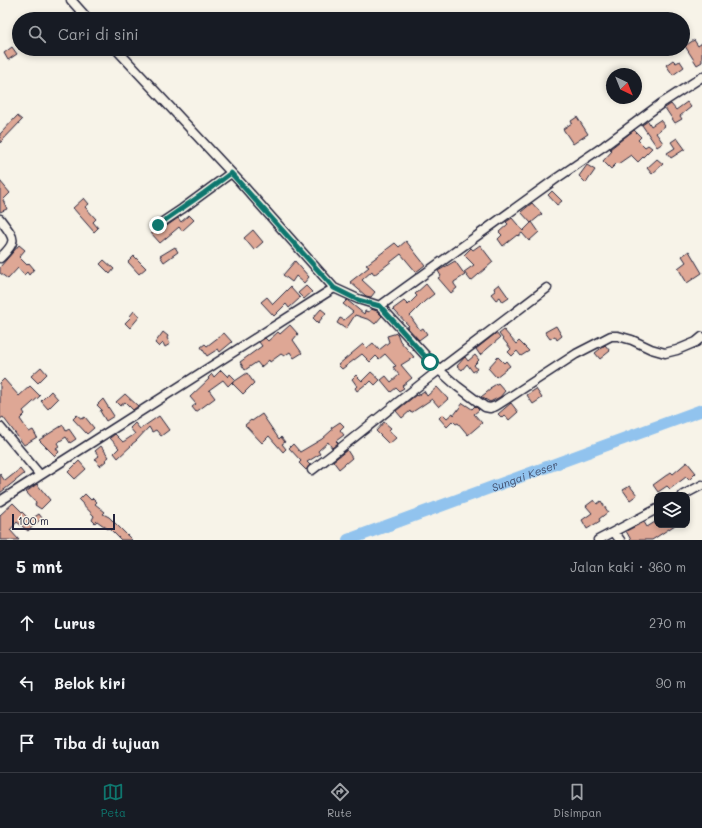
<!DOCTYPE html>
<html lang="id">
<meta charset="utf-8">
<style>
:root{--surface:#171b24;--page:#20242c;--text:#f1f3f6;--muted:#9ea1a6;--line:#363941;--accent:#0f766e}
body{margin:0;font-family:Mali,sans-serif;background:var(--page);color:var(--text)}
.controls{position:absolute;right:12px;bottom:12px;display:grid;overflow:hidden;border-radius:8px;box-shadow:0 2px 6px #0003}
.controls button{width:36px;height:36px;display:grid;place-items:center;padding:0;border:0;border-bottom:1px solid var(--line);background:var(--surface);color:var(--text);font:20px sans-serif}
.compass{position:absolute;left:606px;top:68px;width:36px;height:36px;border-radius:50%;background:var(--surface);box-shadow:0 2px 6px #0003;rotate:137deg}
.scale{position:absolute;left:12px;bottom:10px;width:103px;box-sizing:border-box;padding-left:4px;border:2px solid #22223b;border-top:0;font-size:11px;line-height:14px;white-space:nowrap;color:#22223b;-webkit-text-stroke:3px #f7f3e8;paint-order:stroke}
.stop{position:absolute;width:12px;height:12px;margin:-9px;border:3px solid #0f766e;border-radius:50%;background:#fff}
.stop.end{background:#0f766e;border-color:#fff;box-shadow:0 1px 4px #0008}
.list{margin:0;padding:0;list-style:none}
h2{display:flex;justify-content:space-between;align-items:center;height:52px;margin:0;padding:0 16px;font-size:17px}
h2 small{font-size:13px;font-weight:400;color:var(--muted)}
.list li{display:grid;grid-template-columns:26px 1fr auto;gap:12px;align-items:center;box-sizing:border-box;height:60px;padding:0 16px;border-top:1px solid var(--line)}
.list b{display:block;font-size:15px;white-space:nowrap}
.list em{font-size:13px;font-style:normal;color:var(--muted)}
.icon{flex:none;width:22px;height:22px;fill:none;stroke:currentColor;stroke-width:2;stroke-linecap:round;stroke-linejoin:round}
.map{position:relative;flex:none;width:702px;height:540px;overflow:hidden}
.search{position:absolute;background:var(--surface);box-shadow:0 2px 6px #0003;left:12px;right:12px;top:12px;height:44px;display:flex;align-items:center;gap:10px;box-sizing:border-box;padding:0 14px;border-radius:22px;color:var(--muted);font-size:15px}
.sheet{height:232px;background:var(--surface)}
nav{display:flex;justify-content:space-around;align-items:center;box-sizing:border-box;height:56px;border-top:1px solid var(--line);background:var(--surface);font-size:11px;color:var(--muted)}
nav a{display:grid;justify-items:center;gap:2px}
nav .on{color:var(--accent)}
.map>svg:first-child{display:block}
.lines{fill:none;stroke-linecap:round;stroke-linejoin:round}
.river{stroke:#91c3ee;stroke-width:12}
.building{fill:#dea795;stroke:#22223b}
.minor-casing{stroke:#22223b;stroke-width:11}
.minor{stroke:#f7f3e8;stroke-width:8}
.route{stroke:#0f766e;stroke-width:5}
.labels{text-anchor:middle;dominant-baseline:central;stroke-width:3;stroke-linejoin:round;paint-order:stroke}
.water-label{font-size:11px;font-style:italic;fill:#435271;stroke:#f7f3e8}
</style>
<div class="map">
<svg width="702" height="540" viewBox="0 0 702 540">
<rect width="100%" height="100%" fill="#f7f3e8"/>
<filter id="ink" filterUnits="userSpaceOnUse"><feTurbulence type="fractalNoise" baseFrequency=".025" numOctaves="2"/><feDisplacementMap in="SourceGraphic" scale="8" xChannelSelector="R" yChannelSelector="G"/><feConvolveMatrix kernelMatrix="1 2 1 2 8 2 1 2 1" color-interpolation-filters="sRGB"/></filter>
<g filter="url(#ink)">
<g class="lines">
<path class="river" id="s1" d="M348,540L702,410"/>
</g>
<path class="building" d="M694,40L698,46L702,43V62L697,65L685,46Z
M12,47L17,54L8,60L4,53Z
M673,60L676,63L680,61L684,67L673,75L666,65Z
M687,102L691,107L680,116L682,119L675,123L665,108L671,104L676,110Z
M17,116L22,120L0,143V134Z
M577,117L588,134L573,144L563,129L572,123L571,121Z
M660,120L665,126L656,133L663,143L657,147L642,125L648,121L651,126Z
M634,130L641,137L638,140L645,147L648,145L652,148L638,162L631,155L618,164L617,163L611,169L603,161L612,151L610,149Z
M677,138L685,149L671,158L667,153L675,148L671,142Z
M657,159L663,164L652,174L647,168Z
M587,165L595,170L586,183L579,176Z
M0,181L10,193L3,200L7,209L0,212Z
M552,191L562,201L557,205L548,195Z
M84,198L89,204L85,207L96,219L93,222L98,228L94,232L73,208Z
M532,203L542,214L531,223L521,212Z
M189,215L194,220L182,231L179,227L160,243L151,233L155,229L158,230H161L178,218L181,222Z
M512,218L523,231L532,222L539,232L529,241L522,233L518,236L517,235L503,246L498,239L502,235L499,232L508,224L506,222Z
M253,230L263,242L254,250L244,238Z
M406,241L425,265L416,272L401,254L374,275L372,271L362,280L375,292L371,297L366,296L350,282L369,267L366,265L395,243L399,247Z
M19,245L25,250L19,257L27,265L29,263L34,269L29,275L27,272L24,275L18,268L8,279L0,273V267Z
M480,245L493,262L471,281L464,272L474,265L464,255L471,248L473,250Z
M175,247L178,252L164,262L160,256Z
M689,251L702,273L687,283L678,268L686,262L682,256Z
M134,256L146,268L139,274L128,262Z
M104,260L114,269L110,274L100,264Z
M295,261L309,277L304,283L296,276L292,282L283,275Z
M455,261L465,275L454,282V284L457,288L451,293L438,278L441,276L438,271Z
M426,284L434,294L425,301L410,316L420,330L423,328L427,334L419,340L407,327L409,326L393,309L404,301L408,305L417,296L415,294Z
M499,284L509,298L503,302L500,297L496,300L491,294L495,291L494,288Z
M306,286L312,292L304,299L298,293Z
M290,287L300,298L289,308L286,304L274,316L261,302L267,297L273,304Z
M347,300L364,314L365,311L369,312L371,309L377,311L382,316L375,324L370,320L355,315L346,329L337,323L340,318L344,320L353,312L343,304Z
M321,309L326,313L318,323L313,318Z
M134,311L140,316L130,328L125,323L131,317L130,316Z
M290,325L298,334L293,340L302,353L294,358L290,352L284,356L281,354L270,362L269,360L261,367L257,362L245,370L240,362L262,346L259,342L265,338L268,341L278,332L280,334Z
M556,326L562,336L557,340L555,336L550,339L545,332Z
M504,330L516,344L519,341L529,351L521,356L517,351L512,356L508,352L511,349L499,334Z
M163,332L168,336L167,338L170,344L165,347L163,343L159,347L155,343Z
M224,333L232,342L220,352L218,349L207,356L201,347L205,344L207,346Z
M397,333L400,341L414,357L401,365L412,378L402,386L404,388L399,391L396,388L391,392L381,380L386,376L391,382L399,375L393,367L396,366L385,354L379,359L376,356L370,362L362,354L342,369L338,365L363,344L367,348L373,343L379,350L389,342L387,336Z
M496,333L500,338L480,355L476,349Z
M605,345L610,351L600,359L595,353Z
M475,355L479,360L474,365L477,369L473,372L467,364L462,370L457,366L465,357L468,361Z
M498,357L504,363L506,361L510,366L496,377L488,368Z
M41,367L47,374L38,383L31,376Z
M221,370L228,377L230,374L235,379L228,386L223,380L209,390L215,398L196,412L192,407L196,404L190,397L209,379L208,378L212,374L214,377Z
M371,372L380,380L375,385L371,381L367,385L366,384L357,391L355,388L357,386L352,379L356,375L362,381Z
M247,373L254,383L243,394L232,383Z
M4,379L19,396L30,386L40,396L23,411L25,414L20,419L29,432L33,430L37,437L24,445L3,417L0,419V383Z
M498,383L505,391L500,397L490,402L481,397L491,389L490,388Z
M437,387L448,399L439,407L432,399L411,413L410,411L402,418L396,411L416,395L417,396L424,391L427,396Z
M536,389L542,398L533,404L527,395Z
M51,391L58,399L48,409L41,401Z
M125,394L138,406L133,410L125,402L120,406L116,402Z
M103,399L114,416L106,421L100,411L102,410L97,405Z
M463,403L472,409L475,406L479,410L474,414L482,423L468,435L458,423L456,424L453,421L447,427L439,418L443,414L447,418L453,413L454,415Z
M511,403L518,412L509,420L505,415L502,418L498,414Z
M262,414L279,439L281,437L285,442L282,444L286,449L283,452L269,436L262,443L245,425L251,420L252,421Z
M77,415L82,419L85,417L94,428L87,434L73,419Z
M159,416L169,430L161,436L156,430L152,432L149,427L136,441L132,444V445L118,458L114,453L119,448L110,438L115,434L123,442L135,434L130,428L135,423L140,429Z
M340,422L344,426L340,430L344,435L336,441L338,443L332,448L328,442L318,451L320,454L307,462L310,465L306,470L299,463L301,461L289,448L293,444L300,452L322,439L332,430L331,428Z
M384,422L391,428L389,430L396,438L389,444L376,431Z
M63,425L66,431L69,429L76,439L70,443L66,437L57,443L59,446L56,448L59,452L55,456L39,440Z
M101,446L109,457L105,460L106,461L100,466L95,459L99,456L95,451Z
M347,450L352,458L339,469L333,461Z
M79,461L86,469L75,479L68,472Z
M687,462L696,473L689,480L686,477L670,489L667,486L658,492L653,485L671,472L673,474Z
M20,469L24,474L0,493V474L5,481Z
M37,484L50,500L41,509L35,505L36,503L26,492Z
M630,486L637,495L630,500L623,490Z
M85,494L91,500L93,498L97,502L95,504L105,512L103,514L109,517L132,540H121L109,528L108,529L97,521L95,523L92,520L94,516L79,500Z
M594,500L597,504L601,501L608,512L599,519L600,521L587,529L582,520L592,513L586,506Z
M13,503L30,520L39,514L42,518L28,531L17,522L10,530L19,540H0V515Z
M644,522L647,527L655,522L656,525H675L652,540H631L626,531Z"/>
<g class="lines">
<g class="minor-casing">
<path id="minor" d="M71,0L88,19
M116,49L240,182L334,288
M0,219C14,238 19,240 0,258
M158,225L182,209L231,173
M547,288L439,370L457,386L485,407L490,408L496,406L576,354L611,336H618L632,340L651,349L665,353L677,350L696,342L702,337
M0,427L40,475
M312,470C355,438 396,403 439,370L380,306
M683,495L702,485
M0,501L334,288L358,299L380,306L557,178L604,146L662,103L702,77
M614,532L620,540
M598,540L657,509"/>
</g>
<use href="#minor" class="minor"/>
</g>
</g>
<g class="lines" filter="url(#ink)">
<path class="route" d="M158,225L204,193L231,173L334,288L358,300L380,306L430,362"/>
</g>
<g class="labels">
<g class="water-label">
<text stroke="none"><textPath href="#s1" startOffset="188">Sungai Keser</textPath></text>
</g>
</g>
</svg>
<div class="controls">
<button><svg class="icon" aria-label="layers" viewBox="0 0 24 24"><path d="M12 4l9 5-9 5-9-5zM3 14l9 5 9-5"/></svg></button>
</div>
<svg class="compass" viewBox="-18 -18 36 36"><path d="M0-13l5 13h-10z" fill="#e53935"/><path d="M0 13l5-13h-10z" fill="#9ea1a6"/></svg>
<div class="scale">100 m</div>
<div class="stop" style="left:430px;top:362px"></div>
<div class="stop end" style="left:158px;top:225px"></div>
<div class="search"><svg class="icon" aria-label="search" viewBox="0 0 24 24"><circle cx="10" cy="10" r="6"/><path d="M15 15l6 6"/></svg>Cari di sini</div>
</div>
<section class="sheet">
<h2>5 mnt<small>Jalan kaki · 360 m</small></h2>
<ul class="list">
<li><svg class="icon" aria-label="ahead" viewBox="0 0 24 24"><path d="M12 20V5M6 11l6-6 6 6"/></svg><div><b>Lurus</b></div><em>270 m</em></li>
<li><svg class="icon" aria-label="left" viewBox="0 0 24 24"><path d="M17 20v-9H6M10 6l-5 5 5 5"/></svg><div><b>Belok kiri</b></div><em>90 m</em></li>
<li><svg class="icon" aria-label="arrive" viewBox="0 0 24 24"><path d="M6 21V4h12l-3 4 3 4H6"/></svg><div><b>Tiba di tujuan</b></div></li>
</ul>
</section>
<nav>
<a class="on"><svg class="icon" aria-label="map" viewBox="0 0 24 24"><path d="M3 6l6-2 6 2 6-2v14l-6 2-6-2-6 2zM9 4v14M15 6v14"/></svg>Peta</a>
<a><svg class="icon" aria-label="directions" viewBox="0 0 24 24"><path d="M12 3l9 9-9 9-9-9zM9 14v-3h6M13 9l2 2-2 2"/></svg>Rute</a>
<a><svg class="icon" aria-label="saved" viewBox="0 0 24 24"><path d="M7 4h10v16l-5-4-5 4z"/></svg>Disimpan</a>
</nav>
